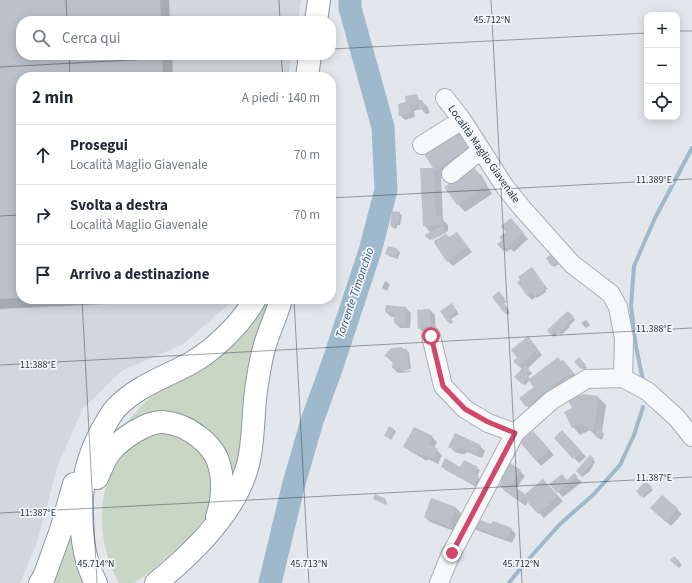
<!DOCTYPE html>
<html lang="it">
<meta charset="utf-8">
<style>
:root{--surface:#fff;--page:#f2f2f3;--text:#1f2937;--muted:#747a83;--line:#e0e1e3}
body{margin:0;font-family:"Source Sans 3",sans-serif;background:var(--page);color:var(--text)}
.controls{position:absolute;right:12px;top:12px;display:grid;overflow:hidden;border-radius:8px;box-shadow:0 2px 10px #0003}
.controls button{width:36px;height:36px;display:grid;place-items:center;padding:0;border:0;border-bottom:1px solid var(--line);background:var(--surface);color:var(--text);font:20px sans-serif}
.stop{position:absolute;width:12px;height:12px;margin:-9px;border:3px solid #d14869;border-radius:50%;background:#fff}
.stop.end{background:#d14869;border-color:#fff;box-shadow:0 1px 4px #0008}
.list{margin:0;padding:0;list-style:none}
h2{display:flex;justify-content:space-between;align-items:center;height:52px;margin:0;padding:0 16px;font-size:17px}
h2 small{font-size:13px;font-weight:400;color:var(--muted)}
.list li{display:grid;grid-template-columns:26px 1fr auto;gap:12px;align-items:center;box-sizing:border-box;height:60px;padding:0 16px;border-top:1px solid var(--line)}
.list b{display:block;font-size:15px;white-space:nowrap}
.list p{margin:0;font-size:13px;white-space:nowrap;color:var(--muted)}
.list em{font-size:13px;font-style:normal;color:var(--muted)}
.icon{flex:none;width:22px;height:22px;fill:none;stroke:currentColor;stroke-width:2;stroke-linecap:round;stroke-linejoin:round}
.map{position:relative;flex:none;width:692px;height:583px;overflow:hidden}
.search{position:absolute;background:var(--surface);box-shadow:0 2px 10px #0003;left:16px;top:16px;width:320px;height:44px;display:flex;align-items:center;gap:10px;box-sizing:border-box;padding:0 14px;border-radius:16px;color:var(--muted);font-size:15px}
.panel{position:absolute;background:var(--surface);box-shadow:0 2px 10px #0003;left:16px;top:72px;width:320px;height:232px;border-radius:16px}
.map>svg:first-child{display:block}
.built{fill:#d1d7dd}
.green{fill:#cad6c4}
.shadow{fill:#0003}
.lines{fill:none;stroke-linecap:round;stroke-linejoin:round}
.stream{stroke:#9eb8cc;stroke-width:4}
.river{stroke:#9eb8cc;stroke-width:23}
.building{fill:#bac1c9}
.minor-casing{stroke:#a8aeb6;stroke-width:20}
.highway-casing{stroke:#8a96a2;stroke-width:24}
.minor{stroke:#f6f8fa;stroke-width:18}
.highway{stroke:#fff;stroke-width:22}
.route{stroke:#d14869;stroke-width:5}
.ticks{fill:none;stroke:#2a3644;stroke-width:1;stroke-opacity:0.45}
.labels{text-anchor:middle;dominant-baseline:central;stroke-width:3.5;stroke-linejoin:round;paint-order:stroke}
.street-label{font-size:11px;fill:#2a3644;stroke:#f3f6f9}
.water-label{font-size:12px;font-style:italic;fill:#345979;stroke:#f3f6f9}
.ticks-label{font-size:10px;text-anchor:middle;fill:#2a3644;stroke:#f3f6f9;stroke-width:3.5;stroke-linejoin:round;paint-order:stroke}
</style>
<div class="map">
<svg width="692" height="583" viewBox="0 0 692 583">
<rect width="100%" height="100%" fill="#e3e7eb"/>
<path class="built" d="M0,0H301L298,21H21V55H292L288,77H21V299H235L182,345L123,370L83,408L58,465L37,542L20,583H0Z"/>
<path class="green" d="M268,299H273L245,446L232,487L223,452L146,417L125,424L141,406L159,390L241,335Z
M167,431L188,437L213,469L215,495L207,516L188,539L151,571L134,583H119C98,547 95,494 118,459C121,456 123,452 125,449C135,439 154,434 167,431Z
M70,538L74,542L78,573L83,583H51Z"/>
<path class="shadow" d="M0,0H169L170,21H21V55H172L173,77H21V299H214L0,309Z
M416,95L418,97L419,101H421L427,106L430,113L426,114L421,109L414,111L415,117L405,120L400,115L407,103Z
M459,131L478,154L444,178L441,175L443,220L448,225V231L430,240L426,235L431,233L424,225L422,169H435Z
M473,168L481,175L492,194L465,212L458,204Z
M399,213L402,215L400,225H397V229L393,228L391,226Z
M516,225L528,239L514,252L511,249L506,252L499,244Z
M457,233L472,252L453,266L448,261L434,241L446,234L450,238Z
M397,250L400,252L398,259L389,256L387,254Z
M553,254L560,263L554,267L552,265Z
M532,269L543,283L540,285L542,286L544,284L548,289L546,290V292L537,298L536,297L532,300L527,295Z
M385,281L390,284L387,291L382,288Z
M501,295L506,302L504,304L510,313L507,315L493,297Z
M387,306L406,308L411,313L410,328H400L395,323V317H391L386,312Z
M454,307L459,314L451,319L453,322L450,324L441,311Z
M430,310L435,315L436,332L424,333L419,328Z
M568,312L575,320L569,326L570,327L561,335L559,333L554,337L548,330Z
M586,320L590,325L586,328L581,323Z
M528,337L542,355L527,369L532,373L528,377L531,379L561,362L565,363L576,376L568,378L573,384L535,414L527,406L535,387L530,380L525,385L515,377L522,369L514,361L518,358Z
M402,348L409,352L411,369H405V371H411V372L398,373L393,368V362L391,361L386,356L392,349Z
M579,359L587,368L584,370L576,362Z
M583,395L598,397L606,405L602,432L604,434L602,440L598,438L590,430L580,435L573,427V409Z
M394,429L396,432L391,440L385,435Z
M567,436L586,457L579,463L555,438Z
M432,437L437,442L434,448L442,455L438,464L428,459L427,461L410,451L405,446Z
M538,437L554,455L541,466L521,443Z
M480,446L485,451L482,458L467,452L465,454H461L455,452L450,447Z
M590,456L595,462L590,471L582,477L580,475Z
M464,461L480,470L477,476L483,482L480,489L444,469L461,468Z
M520,471L525,476L516,489L525,496L548,485L563,501L544,518L528,501L526,506L505,491L500,486L502,481L495,475Z
M574,475L582,482L563,497L558,492Z
M646,483L653,490L644,498L637,491Z
M375,499L385,500L387,502L386,505Z
M456,508L461,513L454,531L430,522L425,517Z
M677,509L682,514L671,526L656,513Z
M471,525L511,529L516,534L512,543L476,530Z
M674,557L682,565L679,568L671,560Z"/>
<g class="lines">
<path class="stream" d="M643,380L636,347L631,306L634,266L655,218L692,148
M509,583L520,569L560,524L593,495L620,465L634,435L643,407"/>
<path class="river" d="M270,583L293,487L312,421L332,366L370,251L386,190L383,127L350,8V0"/>
</g>
<path class="building" d="M0,0H160L161,21H21V55H162L163,77H21V298L0,299Z
M417,94L418,100H422L426,108L420,110L418,104L410,106L411,112L399,116L398,104L406,102L405,96Z
M459,129L471,146L435,171L434,169L436,217L441,216V225L423,226L420,168H433L424,154Z
M474,167L485,186L457,205L444,187Z
M392,211L400,212L398,223H395V227L390,226Z
M511,218L524,233L503,251L497,244L502,240L499,237L506,232L501,226Z
M442,226L446,233L432,240L430,236L427,238L425,235Z
M457,232L468,247L447,262L434,243L447,234L449,237Z
M388,246L398,249L396,257L385,254Z
M553,253L559,261L551,266L546,258Z
M532,267L544,284L542,285L545,289L535,297L532,292L527,296L517,282L520,280L518,277Z
M499,291L505,299L502,301L509,310L504,313L492,297Z
M452,303L457,311L449,316L451,320L447,322L440,311Z
M386,305L406,307L405,324L394,323V313L385,312Z
M430,309L431,328L418,329L417,310Z
M568,311L574,317L567,323L569,324L558,334L556,331L551,335L547,330Z
M528,336L538,349L519,367L513,361L517,358L511,350Z
M402,347V349H407L409,370L401,371V369L392,368L393,358L384,356L391,348Z
M558,357L561,361L563,360L575,374L566,376L526,407L519,398L534,387L528,380Z
M579,357L586,365L581,369L574,362Z
M525,365L530,370L527,374L529,376L522,384L514,377Z
M583,394L598,396L596,419L593,429L590,431L582,423L572,428L564,412L572,408L568,400Z
M389,426L394,429L389,438L384,436Z
M414,427L433,436L429,444L438,449L433,460L423,455L422,456L403,447Z
M597,429L603,431L600,438L595,436Z
M562,430L582,452L573,459L554,438Z
M533,431L550,450L536,461L520,442Z
M455,433L481,445L476,454L461,448L460,449L455,450L448,447Z
M590,455L594,459L588,468L580,475L576,471Z
M445,458L460,467L464,460L478,467L475,474L479,476L474,484L441,467Z
M504,459L521,470L510,486L512,485L525,494L543,479L558,496L538,514L523,497L521,502L499,486L502,480L494,475Z
M574,473L578,476L557,493L549,484L562,474L567,480Z
M646,481L652,487L641,497L636,491Z
M375,494L386,499L383,503L373,499Z
M662,495L678,508L666,522L650,508Z
M431,498L456,507L449,527L424,517Z
M473,517L491,524L493,521L512,528L507,539L470,525Z
M674,556L680,562L676,566L670,560Z"/>
<g class="lines">
<g class="minor-casing">
<path id="minor" d="M445,98L462,120L505,187L522,208L572,264L611,294L618,307L624,338L623,378
M422,145L462,120
M451,174L481,150
M431,336L443,386L465,409L488,423L515,433
M439,583L450,556L515,433L552,400L587,379L623,378L647,391L677,418L692,437"/>
</g>
<g class="highway-casing">
<path id="highway" d="M316,21L319,0
M307,77L310,55
M97,478C101,469 105,458 111,451C121,439 147,421 163,422C177,423 189,429 199,437C206,442 215,452 218,461C224,479 223,499 217,517
M40,583L44,577L61,530L74,484
M96,583C82,557 80,526 82,497C84,470 92,446 106,423C109,418 112,412 116,408C137,386 165,377 191,363C214,350 242,323 255,299
M156,583C192,554 234,514 247,468C255,441 252,412 257,384C259,371 261,357 265,345C269,330 277,315 281,299"/>
</g>
<use href="#minor" class="minor"/>
<use href="#highway" class="highway"/>
</g>
<g class="lines">
<path class="route" d="M431,336L443,386L465,409L488,422L515,433L452,553"/>
</g>
<path class="ticks" d="M66,0L67,21M279,0L280,21M491,0L522,583M677,31H692M331,49L647,33M69,55L70,77M281,55L283,77M0,67L225,55M331,198L692,179M0,216L21,215M82,299L97,583M294,299L309,583M0,365L692,328M0,513L692,477"/>
<g class="labels">
<g class="street-label">
<text transform="translate(484 154) rotate(55)">Località Maglio Giavenale</text>
</g>
<g class="water-label">
<text transform="translate(355 293) rotate(-71)">Torrente Timonchio</text>
</g>
</g>
<g class="ticks-label">
<text x="492" y="23">45.712°N</text>
<text x="654" y="183">11.389°E</text>
<text x="654" y="332">11.388°E</text>
<text x="38" y="368">11.388°E</text>
<text x="654" y="481">11.387°E</text>
<text x="38" y="516">11.387°E</text>
<text x="96" y="567">45.714°N</text>
<text x="309" y="567">45.713°N</text>
<text x="521" y="567">45.712°N</text>
</g>
</svg>
<div class="controls">
<button>+</button>
<button>−</button>
<button><svg class="icon" aria-label="locate" viewBox="0 0 24 24"><circle cx="12" cy="12" r="6"/><path d="M12 2v4M12 18v4M2 12h4M18 12h4"/></svg></button>
</div>
<div class="stop" style="left:431px;top:336px"></div>
<div class="stop end" style="left:452px;top:553px"></div>
<div class="search"><svg class="icon" aria-label="search" viewBox="0 0 24 24"><circle cx="10" cy="10" r="6"/><path d="M15 15l6 6"/></svg>Cerca qui</div>
<section class="panel">
<h2>2 min<small>A piedi · 140 m</small></h2>
<ul class="list">
<li><svg class="icon" aria-label="ahead" viewBox="0 0 24 24"><path d="M12 20V5M6 11l6-6 6 6"/></svg><div><b>Prosegui</b><p>Località Maglio Giavenale</p></div><em>70 m</em></li>
<li><svg class="icon" aria-label="right" viewBox="0 0 24 24"><path d="M7 20v-9h11M14 6l5 5-5 5"/></svg><div><b>Svolta a destra</b><p>Località Maglio Giavenale</p></div><em>70 m</em></li>
<li><svg class="icon" aria-label="arrive" viewBox="0 0 24 24"><path d="M6 21V4h12l-3 4 3 4H6"/></svg><div><b>Arrivo a destinazione</b></div></li>
</ul>
</section>
</div>
